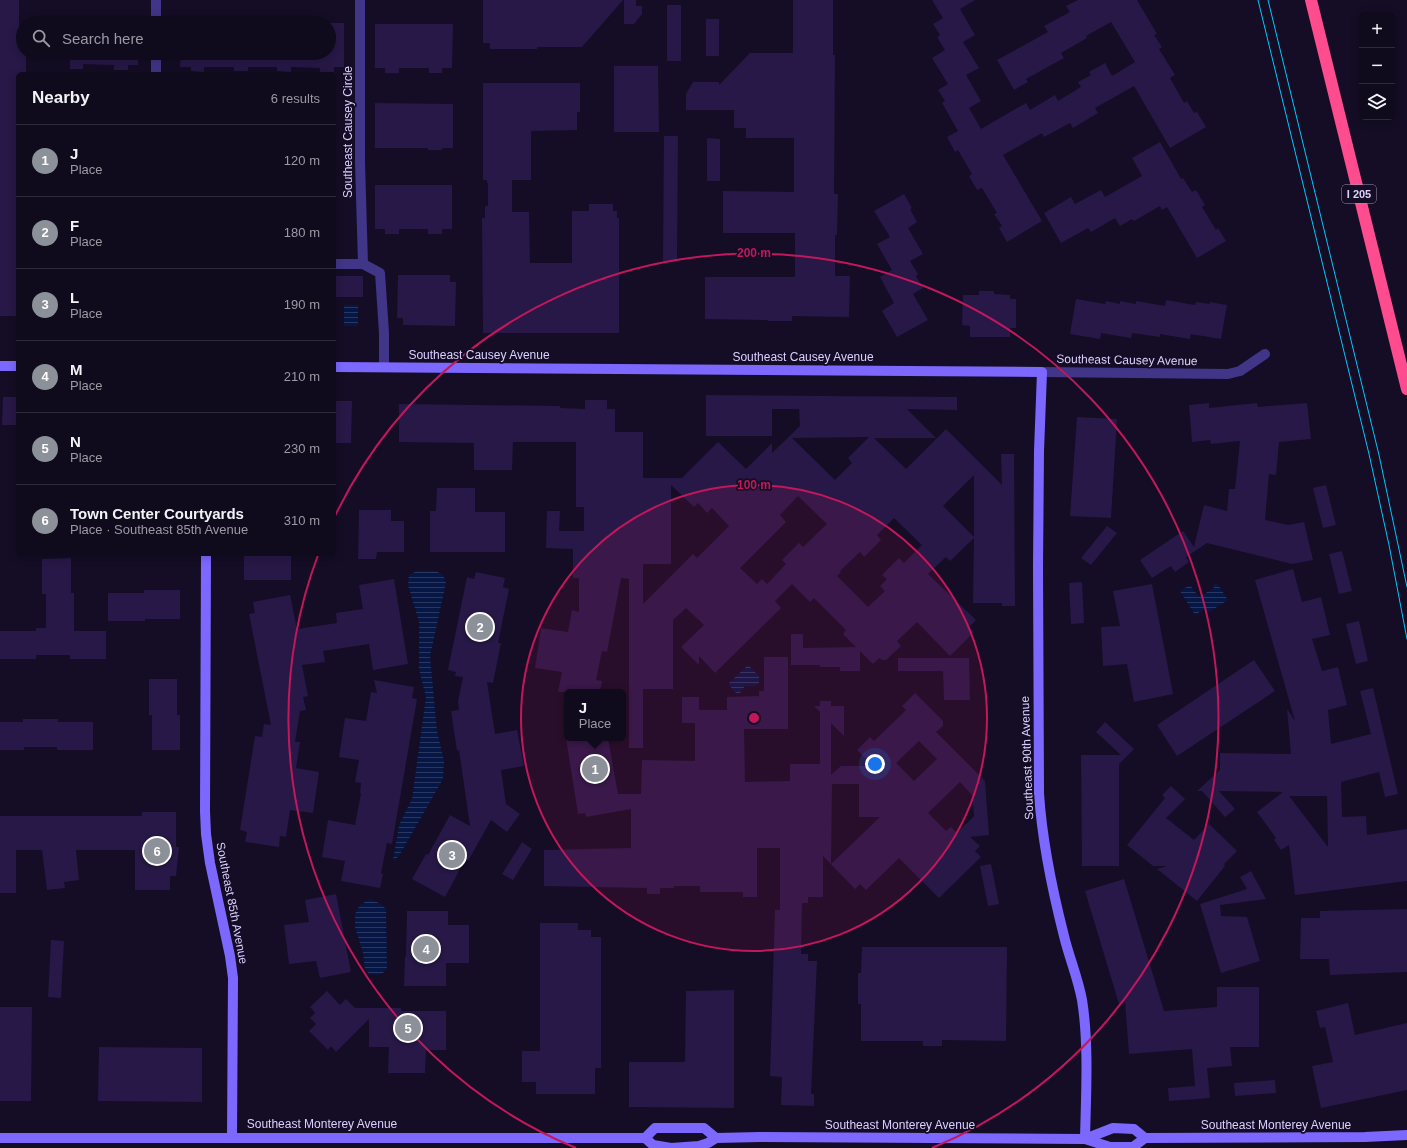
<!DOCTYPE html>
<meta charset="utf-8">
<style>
:root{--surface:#0f0a1c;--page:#1d1829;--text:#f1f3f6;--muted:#9b9aa3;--line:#2f2b3b;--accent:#8c9099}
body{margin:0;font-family:Helvetica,sans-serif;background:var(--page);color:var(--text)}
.controls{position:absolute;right:12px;top:12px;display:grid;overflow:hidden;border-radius:6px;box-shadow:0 2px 10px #0003}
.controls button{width:36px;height:36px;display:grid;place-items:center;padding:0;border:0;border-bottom:1px solid var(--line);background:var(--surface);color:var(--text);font:20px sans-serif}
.you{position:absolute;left:875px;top:764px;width:14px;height:14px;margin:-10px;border:3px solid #fff;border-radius:50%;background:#1a73e8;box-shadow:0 0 0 6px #1a73e833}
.badge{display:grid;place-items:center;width:26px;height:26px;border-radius:50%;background:var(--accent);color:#fff;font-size:13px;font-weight:700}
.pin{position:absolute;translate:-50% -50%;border:2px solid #fff;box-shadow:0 1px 4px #0006}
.popup{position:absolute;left:564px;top:689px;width:62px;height:52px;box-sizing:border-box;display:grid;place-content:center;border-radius:6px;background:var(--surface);filter:drop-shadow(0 1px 3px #0005);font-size:13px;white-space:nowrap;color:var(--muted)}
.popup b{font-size:15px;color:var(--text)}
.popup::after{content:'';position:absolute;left:50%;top:100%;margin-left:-8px;border:8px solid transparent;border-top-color:var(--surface)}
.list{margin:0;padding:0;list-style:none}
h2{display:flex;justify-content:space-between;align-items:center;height:52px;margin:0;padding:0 16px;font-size:17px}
h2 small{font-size:13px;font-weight:400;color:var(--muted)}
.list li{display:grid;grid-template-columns:26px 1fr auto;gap:12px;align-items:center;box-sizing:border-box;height:72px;padding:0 16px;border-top:1px solid var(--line)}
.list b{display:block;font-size:15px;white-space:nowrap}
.list p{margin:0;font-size:13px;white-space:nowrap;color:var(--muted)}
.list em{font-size:13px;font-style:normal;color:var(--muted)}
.icon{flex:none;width:22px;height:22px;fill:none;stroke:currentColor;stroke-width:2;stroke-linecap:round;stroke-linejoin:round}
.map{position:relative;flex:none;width:1407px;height:1148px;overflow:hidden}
.search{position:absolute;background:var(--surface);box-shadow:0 2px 10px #0003;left:16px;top:16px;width:320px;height:44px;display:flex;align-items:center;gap:10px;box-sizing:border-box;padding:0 14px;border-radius:22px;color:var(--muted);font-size:15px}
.panel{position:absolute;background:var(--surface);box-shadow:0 2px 10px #0003;left:16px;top:72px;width:320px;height:484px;border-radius:6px}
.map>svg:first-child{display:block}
.water{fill:url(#water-rules)}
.building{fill:#271847;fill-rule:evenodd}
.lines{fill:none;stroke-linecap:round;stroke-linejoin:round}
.street{stroke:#413587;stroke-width:10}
.secondary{stroke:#7d68ff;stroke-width:10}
.highway{stroke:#ff4c8e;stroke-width:12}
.tram{stroke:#00c7fc;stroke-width:1}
.ring{fill:none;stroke:#c2185b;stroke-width:2}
.labels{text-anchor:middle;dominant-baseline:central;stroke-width:3.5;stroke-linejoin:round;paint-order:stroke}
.shield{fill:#140d25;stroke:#9f96be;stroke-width:1}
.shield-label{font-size:11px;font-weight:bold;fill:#dbd1ff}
.street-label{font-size:12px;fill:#dbd1ff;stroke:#140d25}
.centre{fill:#c2185b;stroke:#140d25;stroke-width:2}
.ring-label{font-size:12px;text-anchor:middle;font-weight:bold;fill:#c2185b;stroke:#140d25;stroke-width:3.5;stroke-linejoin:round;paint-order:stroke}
</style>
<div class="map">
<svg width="1407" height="1148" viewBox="0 0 1407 1148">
<defs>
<pattern id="water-rules" width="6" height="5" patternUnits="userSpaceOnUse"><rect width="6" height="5" fill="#061645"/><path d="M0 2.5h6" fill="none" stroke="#2a3761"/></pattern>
</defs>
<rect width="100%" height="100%" fill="#140d25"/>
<path class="water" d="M344,305H358V326H344Z
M417,571H436L443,575L446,583L430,656L437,731L444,761L443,779L399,856L393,861L399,825L412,799L426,697L419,669V622L408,585L409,575Z
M1217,583L1228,600L1209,612L1206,608L1195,615L1180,591L1190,585L1199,597L1214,588L1213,585Z
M748,665L759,676V683L756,686H745L740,693H736L728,684Z
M370,899L381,904L386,909L387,968L383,973L377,975L369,974L365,969L363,953L355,927V914L360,905Z"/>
<path class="building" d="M0,0H19V36H23V53H26V74H18V316H0Z
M483,0H623L582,47H537V49H490V43H483Z
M624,0H636V6H642V14L634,24H624Z
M793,0H833V55H835L834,194H838L837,235H835V276H850L849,317L792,316V321H768V320L705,319V277H795V233H723V191L794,192V138H746V128H734V110H686V94L693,82H719V85L750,53H793Z
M932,0H975L960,9L975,35L963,42L979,68L966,75L981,101L969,108L981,129L1026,103L1030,110L1055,95L1058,101L1081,87L1078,82L1091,75L1089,72L1105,63L1112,76L1135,62L1111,22L1086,36L1087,38L1061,53L1064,58L1026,79L1028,82L1014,90L997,60L1048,32L1044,26L1070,12L1066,6L1078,0H1137L1157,34L1154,35L1162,47L1159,49L1175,75L1170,78L1184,103L1187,101L1194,113L1197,112L1206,127L1170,148L1134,86L1095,108L1098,113L1073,128L1070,123L1044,137L1042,133L1003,155L1042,221L1007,242L999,228L1002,226L994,214L997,213L982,188L977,190L969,176L972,174L958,150L955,152L947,137L958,131L942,103L945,101L938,90L948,84L932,58L945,50L937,37L940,35L933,24L943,18Z
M667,5H681V61H667Z
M706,19H719V56H706Z
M329,23H344V67H334V72H320V68L291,67V72L277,71V67H248V71H234V67H204V72L191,71V67H180L181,53H329Z
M375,24H453L452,68H442V73H429V68H399V73H385V68H375Z
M70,53H138V65H128V70H114V65L83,64V69H70Z
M614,66H658L659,132H614Z
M483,83H580V112H577V130L531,131V180H512V212H529L530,263H572V211H589V204H613V211H617V218H619V333H483L482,218H485V206H488V183H487V180H483Z
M375,103L453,104V148H442V150H428V148H375Z
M664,136H678L677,261H663Z
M707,138L720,139V181H707Z
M1160,142L1181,179L1183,178L1192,192L1196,190L1205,205L1202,207L1216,230L1218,228L1226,241L1197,258L1167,207L1162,210L1160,206L1134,221L1132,219L1120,226L1115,218L1091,232L1088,228L1061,243L1044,213L1071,197L1075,204L1101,190L1105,197L1142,176L1132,158Z
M375,185H452V229H442V234H428V229H399V234H385V229H375Z
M904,194L912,208L910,209L917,222L908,228L923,254L910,261L918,274L916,276L923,288L913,294L928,320L897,337L882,311L894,303L880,277L892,270L877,244L890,237L874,211Z
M398,275H450V282H456L455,326L403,325V318H397Z
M334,276H363V297H334Z
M979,291H994V294L1010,295V299H1016V328H1010V337H970V326L962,325L963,295H979Z
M1076,299L1105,304L1106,301L1120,304V301L1136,304V301L1165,306L1166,300L1195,305L1196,302L1210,304V302L1227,305L1221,339L1191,334L1190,339L1160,334V337L1132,333L1131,338L1101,333L1100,339L1070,334Z
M706,395L957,397V410L907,409L936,438H874L906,469L946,429L1002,485L1001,454H1014L1015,606H1002V603H973L974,538L950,561L946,557L928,574L976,620L969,627L974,632L950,656L917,622L897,641L901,646L886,660H882L879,658L873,664L860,651V671H840V667H820V665H791V634H803V648L856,647L843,634L846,630L814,598L810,602L792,584L775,601L781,608L715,673L699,656V665L681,647L704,625L686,608L673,620V689H643V748H629V579L621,578L607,652L602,651L596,680L602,681L600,692H558L562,672L535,668L541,628L568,632L572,610L579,612V578H573V549L546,548L547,511H560L559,531H584V507H576V442H513L512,470H474V443L399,442V404L560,406V408L585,409V400H607V409H615V432H643V478H682L718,442L746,469L772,443V453L800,426L799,409H772V436H706ZM869,437L848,458L852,463L835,480L792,438ZM974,475V537L943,506ZM671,485L694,507L698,503L707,513L712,508L729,526L697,558L693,554L643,604V564H671ZM798,496L827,524L803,547L799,543L782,560L786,564L767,584L762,579L757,584L740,568L786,522L780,515ZM894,518L922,545L904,563L899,558L882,575L887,579L880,586L885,591L868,607L837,576L841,572L840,571L860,552L864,557L881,540L877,535Z
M3,397H18V425H2Z
M334,401H352L351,443H334Z
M1209,403V408L1257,403L1258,407L1307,403L1311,439L1279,442L1276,475L1269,474L1265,520L1288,525L1304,522L1313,560L1292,564L1207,543L1186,557L1189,562L1175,572L1171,566L1152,578L1140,560L1183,531L1194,547L1204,505L1227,511L1229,489H1235L1240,441L1211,444L1210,440L1192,442L1189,405Z
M1077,417L1117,419L1111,518L1070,516Z
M1326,485L1336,525L1323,528L1313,488Z
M437,488H475V512H505V552H430V511H436Z
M359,510H391V521H404V552H377L376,559H358Z
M1107,526L1117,533L1091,565L1081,558Z
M1342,551L1352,591L1339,594L1329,554Z
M244,554H291V580H244Z
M71,558V593H74V631H106V659H70V655H36V659H0V631H36V628H46V594H42V559Z
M1293,569L1302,602L1321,597L1330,635L1312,639L1322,671L1338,667L1347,705L1328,710L1331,744L1371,734L1360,691L1373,688L1398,794L1385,797L1379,772L1341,782L1342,817L1366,816L1367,835L1407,829V881L1295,895L1289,845L1281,850L1274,840L1276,838L1257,812L1283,792L1219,791L1235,809L1225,817L1202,791H1197L1220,770V753L1291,754L1287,709L1295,721L1255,580ZM1289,796H1327L1328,847Z
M476,572L505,578L503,587L509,589L498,643H501L493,683L487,682L495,734L517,730L524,766L501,770L506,804L520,814L507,832L491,820L468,861L465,860L445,897L412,879L426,854L428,855L450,815L470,826L459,750L457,751L451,711L459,710L458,701L463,677L455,676L456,672L448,670L467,577L474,579Z
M394,579L408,664L373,670L369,644L323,651L325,662L302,665L308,696L303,697L306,710L300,711L295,742H300L296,768L319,772L313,813L290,810L286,837L280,836L279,847L245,842L247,832L240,830L255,736L262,737L264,724L271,725L249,614L255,613L253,602L290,595L297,629L337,623L336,613L363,609L359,585Z
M1082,582L1084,623L1071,624L1069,583Z
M1152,584L1173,694L1134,702L1127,664L1103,666L1101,627L1120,626L1113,591Z
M144,590H180V619H145V621H108V593H144Z
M1359,621L1368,661L1356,664L1346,624Z
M764,657H788V729H744L745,782L790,781V764H820V712L814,706H820V701H831V706H844V736L831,723V775L841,766H873L857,750L870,737L874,741L906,710L902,706L915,693L943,721V726L936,732L985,781L989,835L970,837L980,846L975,851L981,857L939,898L899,858L866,890L860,884L855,889L823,856V897H808V903H802L801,954H808V961H817L811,1094H814V1106L781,1105L782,1077L770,1076L775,910H780V848H757V897H743V892H700V886H674V888H660V894H647V888L544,886V850L631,848V809L586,817L585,813L578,814L566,738H608L618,794H641L642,760L695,761V723H682V697H699V710H727V697L759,696V691H764ZM919,741L937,759L914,781L896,763ZM960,782L972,795L974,816L957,833L951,827L946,831L928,813ZM832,784H859V817H880L831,864Z
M898,658H969L970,700H944L943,671H898Z
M1254,660L1275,691L1177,756L1157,725Z
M149,679H177V715H180V750H152V715H149Z
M374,680L414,687L412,698L417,699L392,844L387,843L381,873L383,874L380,888L341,881L345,861L322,857L328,820L355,825L361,793H360L361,783L355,782L359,760L339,757L345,718L366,721L371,692L377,693Z
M23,719H58V722H93V750H57V747H24V750H0V722H23Z
M1105,722L1134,749L1119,764V866H1082L1081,755H1121L1096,732Z
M1171,786L1185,799L1166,818L1194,840L1209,824L1237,851L1224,864L1225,866L1197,901L1157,869L1167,866H1153L1127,845L1165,798L1162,795Z
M142,812H176V847H179L176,876H170V890H135V850H76L79,880L64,882L65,888L47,890L42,850H16V893H0V816H142Z
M522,842L532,849L513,880L502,874Z
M991,864L999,904L988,906L980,866Z
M1251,871L1266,899L1220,905L1221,916L1247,917L1260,961L1221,973L1200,904L1247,889L1240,877Z
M1124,879L1164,1011L1217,1007V987H1259V1047H1230L1232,1066L1207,1068L1210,1098L1169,1101L1168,1088L1195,1086L1192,1049L1129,1054L1125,1002L1119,1004L1085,891Z
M336,894L351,972L320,978L316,961L289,964L284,925L309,922L305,900Z
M1407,909V972L1330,975L1329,959H1300L1301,918H1320V911Z
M407,911H448V925H469V963H446V986H404L405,957H406Z
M540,923H578V930H591V937H601V1068H595V1094H536V1082H522V1051H540Z
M51,940L64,941L61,998L48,997Z
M862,947H1007L1006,1041L942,1040V1046H923V1041H861V1004H858V973H861Z
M734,990V1108L629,1107V1062H685L686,991Z
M327,991L340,1005L346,999L355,1008H401V1011H446V1050H426L425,1073H388L389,1047H369V1019L336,1052L331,1046L328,1050L309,1031L316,1024L310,1018L315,1013L310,1007Z
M1348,1003L1355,1035L1407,1023V1090L1321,1108L1312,1066L1333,1062L1325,1027L1320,1028L1316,1011Z
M0,1007H32L31,1101H0Z
M99,1047L202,1048V1102L98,1101Z
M1275,1080L1276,1093L1235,1096L1234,1083Z"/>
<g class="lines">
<path class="street" d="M156,23V0
M156,74V53
M334,264H363L360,162V0
M363,264L380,273L384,333V367
M1042,372L1228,374L1240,371L1265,354"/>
<path class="secondary" d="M0,366H18
M334,367L1042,372L1039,451L1038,567L1039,793C1042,841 1052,889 1064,936C1069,957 1078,978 1082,1000C1089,1043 1086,1095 1085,1139
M206,554L205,811L206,834L210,863L230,956L233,978L232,1138
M0,1138H645L653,1145L671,1148L699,1146L708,1143L716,1138L760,1137L1085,1139L1110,1147H1133L1145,1138L1365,1137L1407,1135
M645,1138L655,1128H704L716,1138
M1085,1139L1113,1128L1134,1129L1145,1138"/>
<path class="highway" d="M1311,0L1407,389"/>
<path class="tram" d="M1258,0L1369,454L1389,545L1407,639
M1268,0L1379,455L1407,587"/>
</g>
<circle cx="754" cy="718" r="233" fill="#c2185b" fill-opacity=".12"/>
<g class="ring">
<circle cx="754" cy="718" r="233"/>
<path d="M576 1148A465 465 0 0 1 318 555M334 518A465 465 0 1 1 932 1148"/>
</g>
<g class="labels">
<rect class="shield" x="1342" y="185" width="34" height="18" rx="3"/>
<g class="shield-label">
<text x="1359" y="194">I 205</text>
</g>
<g class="street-label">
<text transform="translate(348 132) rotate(-90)">Southeast Causey Circle</text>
<text x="479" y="355">Southeast Causey Avenue</text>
<text x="803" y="357">Southeast Causey Avenue</text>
<text transform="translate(1127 360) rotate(1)">Southeast Causey Avenue</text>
<text transform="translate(1027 758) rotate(-92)">Southeast 90th Avenue</text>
<text transform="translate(232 903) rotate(79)">Southeast 85th Avenue</text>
<text x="322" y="1124">Southeast Monterey Avenue</text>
<text x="900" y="1125">Southeast Monterey Avenue</text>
<text x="1276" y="1125">Southeast Monterey Avenue</text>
</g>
</g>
<circle cx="754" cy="718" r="6" class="centre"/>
<g class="ring-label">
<text x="754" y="257">200 m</text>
<text x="754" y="489">100 m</text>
</g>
</svg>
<div class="controls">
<button>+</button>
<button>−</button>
<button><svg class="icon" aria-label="layers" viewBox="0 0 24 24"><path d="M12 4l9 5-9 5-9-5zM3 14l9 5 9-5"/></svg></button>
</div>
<div class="you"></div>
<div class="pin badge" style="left:595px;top:769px">1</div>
<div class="popup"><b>J</b>Place</div>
<div class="pin badge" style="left:480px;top:627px">2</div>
<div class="pin badge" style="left:452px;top:855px">3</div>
<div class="pin badge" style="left:426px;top:949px">4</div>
<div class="pin badge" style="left:408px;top:1028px">5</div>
<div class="pin badge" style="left:157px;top:851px">6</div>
<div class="search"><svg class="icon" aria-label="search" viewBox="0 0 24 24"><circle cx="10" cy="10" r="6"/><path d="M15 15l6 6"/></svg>Search here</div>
<section class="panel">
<h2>Nearby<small>6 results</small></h2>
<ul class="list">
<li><span class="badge">1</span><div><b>J</b><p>Place</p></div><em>120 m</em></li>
<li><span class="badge">2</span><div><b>F</b><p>Place</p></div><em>180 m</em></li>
<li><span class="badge">3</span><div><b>L</b><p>Place</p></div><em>190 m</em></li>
<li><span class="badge">4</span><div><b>M</b><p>Place</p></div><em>210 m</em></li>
<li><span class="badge">5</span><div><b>N</b><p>Place</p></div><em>230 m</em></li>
<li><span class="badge">6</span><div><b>Town Center Courtyards</b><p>Place · Southeast 85th Avenue</p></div><em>310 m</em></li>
</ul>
</section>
</div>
